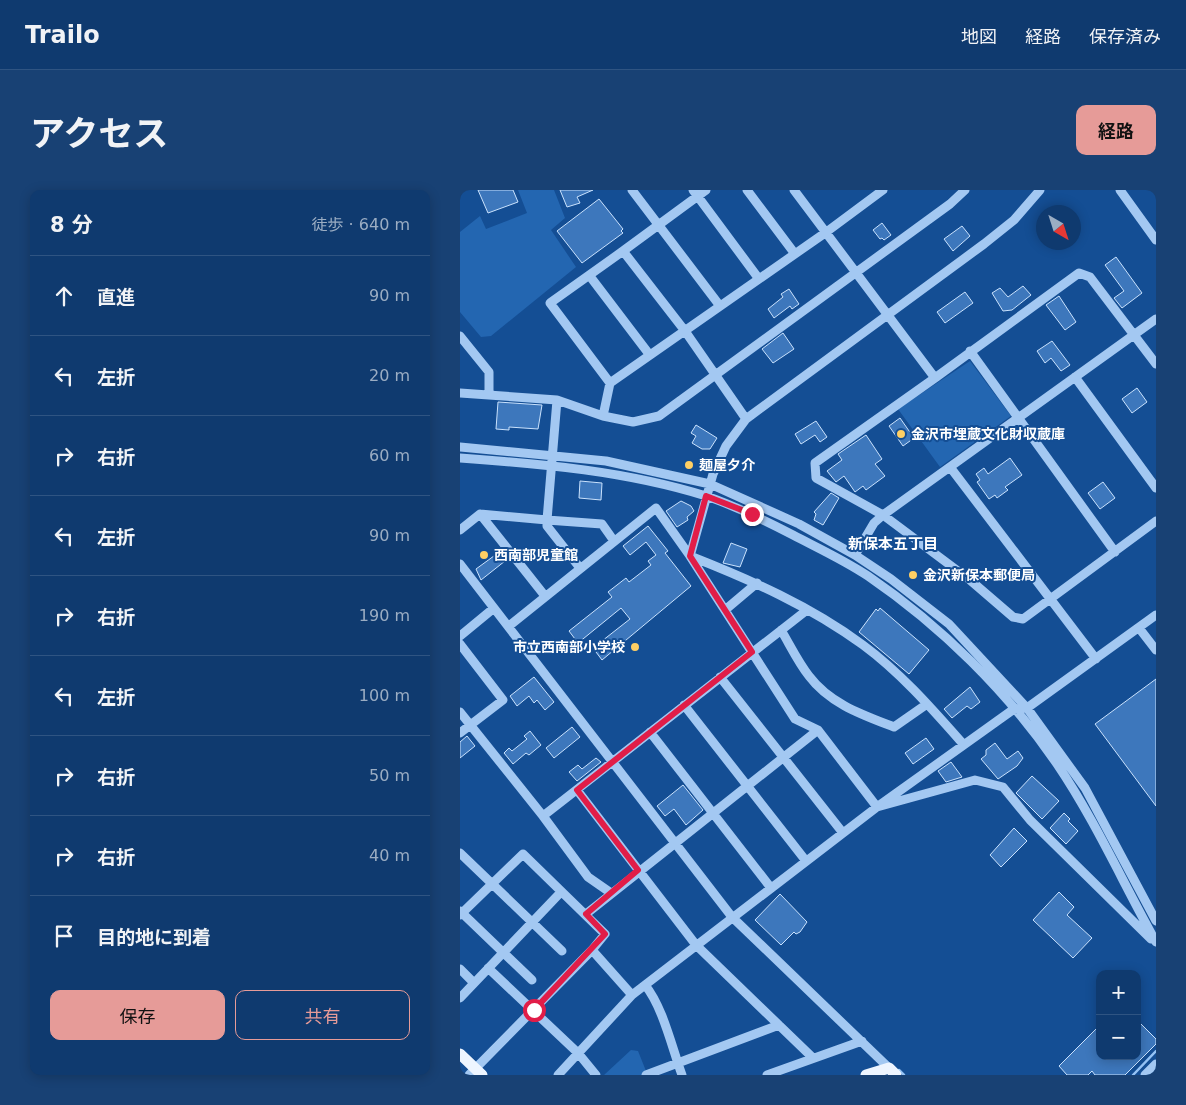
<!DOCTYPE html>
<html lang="ja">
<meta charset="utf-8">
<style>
:root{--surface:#0f3a6f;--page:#184174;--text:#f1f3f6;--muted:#9badc3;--line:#2f5482;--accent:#e69b98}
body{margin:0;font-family:"DejaVu Sans","Noto Sans JP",sans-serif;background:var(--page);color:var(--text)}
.controls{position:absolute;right:15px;bottom:15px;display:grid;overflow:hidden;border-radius:10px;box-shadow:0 2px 12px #0003}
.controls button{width:45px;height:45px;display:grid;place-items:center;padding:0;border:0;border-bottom:1px solid var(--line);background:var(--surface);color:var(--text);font:25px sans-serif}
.compass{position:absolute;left:576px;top:15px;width:45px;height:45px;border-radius:50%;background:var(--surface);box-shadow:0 2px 12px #0003;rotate:141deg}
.stop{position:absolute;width:15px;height:15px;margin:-11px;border:4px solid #e11d48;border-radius:50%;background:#fff}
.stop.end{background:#e11d48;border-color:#fff;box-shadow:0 1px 5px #0008}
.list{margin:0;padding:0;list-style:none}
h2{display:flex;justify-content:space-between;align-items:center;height:65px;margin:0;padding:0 20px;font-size:21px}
h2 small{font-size:16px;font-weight:400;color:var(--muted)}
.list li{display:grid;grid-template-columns:32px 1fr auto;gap:15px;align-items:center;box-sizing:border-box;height:80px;padding:0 20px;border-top:1px solid var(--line)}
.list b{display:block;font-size:19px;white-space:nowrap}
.list em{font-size:16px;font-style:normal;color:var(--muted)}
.actions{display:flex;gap:10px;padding:15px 20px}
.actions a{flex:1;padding:11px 0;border:1px solid var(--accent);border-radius:10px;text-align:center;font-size:18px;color:var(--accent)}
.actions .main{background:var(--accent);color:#111}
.icon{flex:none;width:28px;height:28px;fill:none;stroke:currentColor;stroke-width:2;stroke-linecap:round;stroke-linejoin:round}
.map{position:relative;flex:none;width:696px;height:885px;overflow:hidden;border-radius:10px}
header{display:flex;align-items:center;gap:30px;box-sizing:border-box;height:70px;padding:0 25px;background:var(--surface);border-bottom:1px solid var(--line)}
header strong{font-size:24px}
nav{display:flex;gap:28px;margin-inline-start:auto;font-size:18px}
.intro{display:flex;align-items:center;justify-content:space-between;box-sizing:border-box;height:120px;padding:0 30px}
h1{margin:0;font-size:35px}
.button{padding:12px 22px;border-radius:10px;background:var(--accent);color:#111;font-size:18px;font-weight:700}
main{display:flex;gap:30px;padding:0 30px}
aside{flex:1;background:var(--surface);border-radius:10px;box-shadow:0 2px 12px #0003}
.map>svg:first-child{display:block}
.green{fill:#2366b1}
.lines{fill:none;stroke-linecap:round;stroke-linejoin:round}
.stream{stroke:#95c3f5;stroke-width:2.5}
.building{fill:#3d77bc;stroke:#cae2fd}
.minor{stroke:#a3c8f2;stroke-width:9}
.major{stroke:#eef5ff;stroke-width:11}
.route{stroke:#e11d48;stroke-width:6}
.poi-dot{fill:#ffcf64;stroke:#144e94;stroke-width:2}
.labels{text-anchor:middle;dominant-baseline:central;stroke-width:4;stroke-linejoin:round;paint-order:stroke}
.poi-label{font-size:14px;font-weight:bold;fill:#fff;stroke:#144e94;text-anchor:start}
.neighbourhood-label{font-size:15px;font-weight:bold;fill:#fff;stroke:#144e94}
</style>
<header>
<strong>Trailo</strong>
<nav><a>地図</a><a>経路</a><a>保存済み</a></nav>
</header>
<div class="intro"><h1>アクセス</h1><a class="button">経路</a></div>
<main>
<aside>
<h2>8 分<small>徒歩 · 640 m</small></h2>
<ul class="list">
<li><svg class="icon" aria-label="ahead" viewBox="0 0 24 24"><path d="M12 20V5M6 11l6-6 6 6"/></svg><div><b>直進</b></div><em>90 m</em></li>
<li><svg class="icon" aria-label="left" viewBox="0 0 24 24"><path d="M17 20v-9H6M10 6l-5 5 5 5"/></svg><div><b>左折</b></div><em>20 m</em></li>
<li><svg class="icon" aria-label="right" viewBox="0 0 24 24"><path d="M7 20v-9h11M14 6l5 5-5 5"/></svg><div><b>右折</b></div><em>60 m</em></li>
<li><svg class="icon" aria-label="left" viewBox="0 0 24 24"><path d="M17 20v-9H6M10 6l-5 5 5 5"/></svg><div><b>左折</b></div><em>90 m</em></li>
<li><svg class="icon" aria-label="right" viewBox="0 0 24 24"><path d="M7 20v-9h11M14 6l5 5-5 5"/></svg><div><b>右折</b></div><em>190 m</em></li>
<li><svg class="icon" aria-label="left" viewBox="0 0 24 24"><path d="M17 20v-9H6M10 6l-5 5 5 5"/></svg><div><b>左折</b></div><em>100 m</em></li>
<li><svg class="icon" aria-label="right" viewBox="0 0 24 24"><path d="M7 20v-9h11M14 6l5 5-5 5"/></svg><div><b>右折</b></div><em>50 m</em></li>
<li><svg class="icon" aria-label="right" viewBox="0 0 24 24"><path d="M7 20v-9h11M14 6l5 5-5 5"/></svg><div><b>右折</b></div><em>40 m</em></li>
<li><svg class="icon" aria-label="arrive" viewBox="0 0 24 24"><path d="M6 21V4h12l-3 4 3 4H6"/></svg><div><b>目的地に到着</b></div></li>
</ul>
<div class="actions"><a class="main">保存</a><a>共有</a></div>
</aside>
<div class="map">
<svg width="696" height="885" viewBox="0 0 696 885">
<rect width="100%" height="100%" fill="#144e94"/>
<path class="green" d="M58,0H94L105,28L91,40L116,77L31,146L21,147L0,122V42L20,26L26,39L67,23Z
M510,171L551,226L480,277L438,219Z
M171,860L178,861L186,881L183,885H144Z"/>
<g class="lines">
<path class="stream" d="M439,880L444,885
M673,885L696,861"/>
</g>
<path class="building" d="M18,0H53L58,12L28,23Z
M100,0H133L117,7L120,13L107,17Z
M139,9L163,39L161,41L163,43L122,73L97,41Z
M422,33L431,45L424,50L422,48L420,49L413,40Z
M502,36L510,46L493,61L484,49Z
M656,67L682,103L662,118L654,108L664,101L645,75Z
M563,96L571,105L552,120L543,121L532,103L540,98L548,107Z
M329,99L339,114L332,119L330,116L314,128L308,119L323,107L321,104Z
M505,102L513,113L485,133L477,122Z
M599,106L616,132L605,140L586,115Z
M323,143L334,159L313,173L302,159Z
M592,151L610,175L601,181L591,168L585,173L577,161Z
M677,198L687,212L672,223L662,209Z
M38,212L82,215L78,239L49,237V240L36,239Z
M440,228L454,248L443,256L429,236Z
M356,231L367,247L360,252L355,245L341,254L335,244Z
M236,235L257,248L250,259H242L232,253L236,246L231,243Z
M406,245L422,269L415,274L425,286L406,300L403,296L395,302L384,286L376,292L367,281L382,270L378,264Z
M550,268L562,285L545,297L548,300L537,308L535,305L529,309L517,292L520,290L516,284L524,278L528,284Z
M120,291L142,293L141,310L119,308Z
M643,292L655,308L640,319L628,303Z
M371,303L379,308L363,335L354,330L356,324L354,322Z
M221,311L231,316L234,321L227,327L228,330L217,337L206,321Z
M188,336L208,361L205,363L231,396L142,470L133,458L170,429L161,418L118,453L109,441L152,407L148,402L166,388L169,392L191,375L188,371L196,365L186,352L170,365L163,356Z
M271,353L287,359L280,377L263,373Z
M38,363L45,371L21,390L16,379Z
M420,418L469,460L449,484L399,442L416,419L418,421Z
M74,487L94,512L85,520L77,510L74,513L69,506L57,516L50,506Z
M696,489V616L635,534Z
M510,497L520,512L511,519L507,516L492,528L484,519Z
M112,537L120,547L94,568L86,558Z
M70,541L81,555L69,565L66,563L53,574L44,563L49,558L52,561L67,549L64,546Z
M7,546L15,556L0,568V552Z
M466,548L474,559L453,574L445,563Z
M535,553L547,569L558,561L563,568L557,576L538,589L521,569L526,565V560Z
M136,568L141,572L117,591L109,582L118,575L122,579Z
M491,572L502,587L486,592L478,581Z
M572,586L599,611L582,629L556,603Z
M223,595L243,620L226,635L214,619L205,626L197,616Z
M604,623L610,629L608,631L618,641L606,654L590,638Z
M554,638L567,651L541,677L530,665Z
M599,702L614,717L607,725L632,748L613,768L573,730Z
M320,704L347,732L340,742L336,744L334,742L321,755L295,730Z
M677,830L696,849V854L665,885H635L632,881L628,885H607L599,876L640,835V866H677Z"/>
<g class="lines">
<path class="minor" d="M172,0L260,116
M233,0L299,89
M287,0L335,64
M334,0L475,188L355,273L356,288L423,325L696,129
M660,0L696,50
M163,61L246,0
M129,85L189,164
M0,146L29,182V205
M510,161L655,362
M615,187L696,298
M475,188L619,83L630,87L696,174
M150,193L90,113L163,61L225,141L286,229
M0,203L97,210L143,226L150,193L365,43L423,0
M143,226L173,232L199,226L490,14L505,0
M0,257L146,271L250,294L339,334L395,365L431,389L489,434L567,518L625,598L696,731
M0,268C83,274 166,281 246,306C276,316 304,330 333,345C358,358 384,370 408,386C481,436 547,501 597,574C635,630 663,693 696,752
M490,277L636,469
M20,324L85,406
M0,340L20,324L87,330L97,210
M395,365L414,333L423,325L510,390L553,427L563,429L696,331
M230,366L335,529L358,540L417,617L515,590L543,597L570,630L691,749
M230,366C291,390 350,416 403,455C441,483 473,520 504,555
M0,374L272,727L429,878
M120,378L87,336V330L142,334L154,351
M265,420L297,393
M49,436L196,318L230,366L253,284L266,256L286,229L524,54L554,30L580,0
M679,438L696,460
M321,440C330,455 338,472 349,486C370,514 403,525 434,537L467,514
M0,446L34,418
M0,454L43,510L0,543
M260,487L383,643
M224,515L346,671
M0,522L83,626L347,420
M190,542L311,698
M117,600L236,755L353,868
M83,626L128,687L151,703
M0,663L102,761
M0,721L72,790
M126,724L358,540
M0,725L63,664L145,744L132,760
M28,778L118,863L136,885
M0,779L14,793
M0,808L101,702
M9,885L132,760L172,805
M98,885L172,805L185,795
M186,885L319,835
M222,885C212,858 203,817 185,795L417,617L554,519L567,518L696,425
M307,885L402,851
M685,885L696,874"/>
<path class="major" d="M0,864L22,885
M406,885L429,878L436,885"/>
</g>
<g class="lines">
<path class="route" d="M74,820L145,744L126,724L178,680L117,600L292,462L230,366L246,306L292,324"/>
</g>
<g class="poi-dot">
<circle cx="441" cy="244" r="5"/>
<circle cx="229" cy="275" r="5"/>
<circle cx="24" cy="365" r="5"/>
<circle cx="453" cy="385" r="5"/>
<circle cx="175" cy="457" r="5"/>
</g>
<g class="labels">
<g class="poi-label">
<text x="451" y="244">金沢市埋蔵文化財収蔵庫</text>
<text x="239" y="275">麺屋夕介</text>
<text x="34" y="365">西南部児童館</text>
<text x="463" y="385">金沢新保本郵便局</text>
<text x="165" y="457" text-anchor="end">市立西南部小学校</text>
</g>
<g class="neighbourhood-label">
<text x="433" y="354">新保本五丁目</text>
</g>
</g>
</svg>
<div class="controls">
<button>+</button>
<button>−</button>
</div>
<svg class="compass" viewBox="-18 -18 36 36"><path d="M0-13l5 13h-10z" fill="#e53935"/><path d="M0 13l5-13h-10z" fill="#9badc3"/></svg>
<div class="stop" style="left:74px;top:820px"></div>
<div class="stop end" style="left:292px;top:324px"></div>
</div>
</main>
